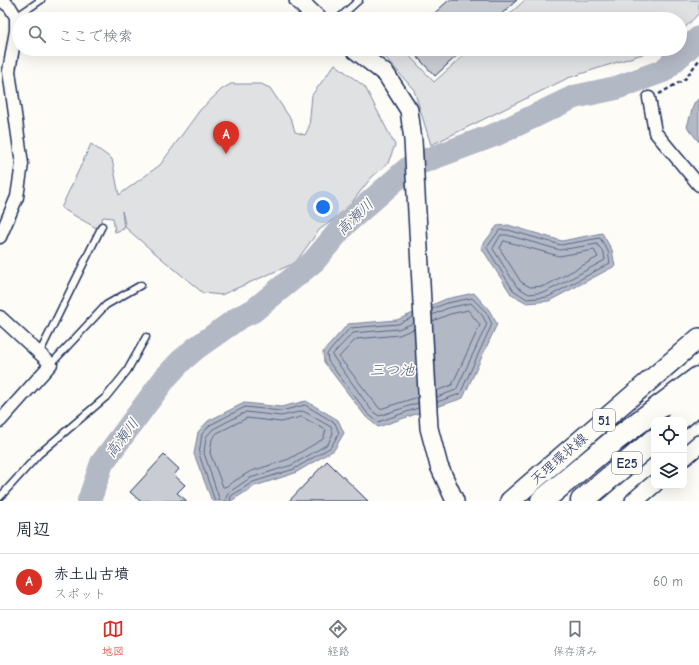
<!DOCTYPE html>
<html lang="ja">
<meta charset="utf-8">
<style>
:root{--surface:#fff;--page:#f6f6f7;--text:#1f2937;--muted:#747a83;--line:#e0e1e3;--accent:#d93025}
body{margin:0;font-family:"Comic Neue","Klee One",sans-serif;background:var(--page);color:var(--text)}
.controls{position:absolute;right:12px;bottom:12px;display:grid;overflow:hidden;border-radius:8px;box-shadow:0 4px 16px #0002}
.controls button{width:36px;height:36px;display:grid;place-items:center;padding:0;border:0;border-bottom:1px solid var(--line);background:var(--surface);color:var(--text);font:20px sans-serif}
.you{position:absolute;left:323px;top:207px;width:14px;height:14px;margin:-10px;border:3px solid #fff;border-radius:50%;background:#1a73e8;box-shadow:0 0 0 6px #1a73e833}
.badge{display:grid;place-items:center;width:26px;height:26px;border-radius:50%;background:var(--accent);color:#fff;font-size:13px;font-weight:700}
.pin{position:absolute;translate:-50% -33px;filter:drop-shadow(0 1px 2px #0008)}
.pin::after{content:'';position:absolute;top:21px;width:14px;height:12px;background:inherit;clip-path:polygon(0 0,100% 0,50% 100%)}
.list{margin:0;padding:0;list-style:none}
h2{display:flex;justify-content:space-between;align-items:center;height:52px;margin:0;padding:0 16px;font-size:17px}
h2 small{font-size:13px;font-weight:400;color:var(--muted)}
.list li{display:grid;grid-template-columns:26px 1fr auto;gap:12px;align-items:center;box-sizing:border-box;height:56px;padding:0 16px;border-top:1px solid var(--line)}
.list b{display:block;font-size:15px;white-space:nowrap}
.list p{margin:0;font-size:13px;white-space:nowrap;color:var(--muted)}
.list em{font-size:13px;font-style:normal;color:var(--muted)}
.icon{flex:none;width:22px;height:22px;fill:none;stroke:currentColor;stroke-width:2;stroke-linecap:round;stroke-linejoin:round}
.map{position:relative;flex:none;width:699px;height:501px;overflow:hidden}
.search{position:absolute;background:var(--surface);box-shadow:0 4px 16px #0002;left:12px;right:12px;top:12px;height:44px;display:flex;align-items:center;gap:10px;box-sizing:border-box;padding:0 14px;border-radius:22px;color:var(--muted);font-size:15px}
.sheet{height:108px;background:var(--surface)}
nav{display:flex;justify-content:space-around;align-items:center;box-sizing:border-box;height:56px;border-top:1px solid var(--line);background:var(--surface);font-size:11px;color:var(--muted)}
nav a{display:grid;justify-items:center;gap:2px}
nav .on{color:var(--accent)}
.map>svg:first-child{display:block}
.green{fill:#e0e1e3;stroke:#7e88a0}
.water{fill:#b3b8c5;stroke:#76819c}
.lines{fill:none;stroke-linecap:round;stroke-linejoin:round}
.shore{stroke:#586687;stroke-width:1}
.river{stroke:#b3b8c5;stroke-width:24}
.building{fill:#c9ccd3;stroke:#1b2f5e}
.street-tunnel{stroke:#d0d3d8;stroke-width:12;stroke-dasharray:12 6;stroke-linecap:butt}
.lane-casing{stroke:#1b2f5e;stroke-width:9}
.street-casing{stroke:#1b2f5e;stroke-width:15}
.secondary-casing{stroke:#1b2f5e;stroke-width:20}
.primary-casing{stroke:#1b2f5e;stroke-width:22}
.highway-casing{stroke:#1b2f5e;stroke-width:25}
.path{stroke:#1b2f5e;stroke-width:2.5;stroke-dasharray:4 3;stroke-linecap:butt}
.lane{stroke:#fdfcf7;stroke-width:6}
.street{stroke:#fdfcf7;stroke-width:12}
.secondary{stroke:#fdfcf7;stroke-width:17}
.primary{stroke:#fdfcf7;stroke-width:19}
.highway{stroke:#fdfcf7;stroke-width:22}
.labels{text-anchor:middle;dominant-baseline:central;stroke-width:3.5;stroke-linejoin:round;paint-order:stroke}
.shield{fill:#fdfcf7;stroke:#5f6c8c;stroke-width:1}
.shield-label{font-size:13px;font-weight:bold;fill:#1b2f5e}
.street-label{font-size:14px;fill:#1b2f5e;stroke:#fdfcf7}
.water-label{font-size:15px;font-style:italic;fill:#49587d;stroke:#fdfcf7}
</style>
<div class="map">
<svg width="699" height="501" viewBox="0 0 699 501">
<rect width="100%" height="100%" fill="#fdfcf7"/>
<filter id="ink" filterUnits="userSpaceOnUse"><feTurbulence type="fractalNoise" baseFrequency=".025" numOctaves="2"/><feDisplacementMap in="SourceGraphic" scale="8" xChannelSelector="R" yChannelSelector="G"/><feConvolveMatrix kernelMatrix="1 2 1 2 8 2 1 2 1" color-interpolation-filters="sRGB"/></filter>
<g filter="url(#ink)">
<path class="green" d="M525,0H699V13L680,33V19H504Z
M378,49H403L434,82L471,49H658L568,78L431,145L414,90Z
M335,64L365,87L395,145L388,163L371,178L344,212L319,230L295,263L221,295L203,293L149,248L126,228L122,211L124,229L115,232L113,218L103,217L98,229L61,208L91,144L112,159L119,195L160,165L200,110L222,89L231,84H261L270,88L292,121L295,132L305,135L309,127L312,95Z"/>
<path class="water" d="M699,99V142L687,127L694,103Z
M508,225L562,241L602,233L612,250L615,266L549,301L527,303L511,294L481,247L497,226Z
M474,293L489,310L497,324L463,398L378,427L366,417L324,362L323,352L348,324L397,320L446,299Z
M306,401L338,420L344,433L334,450L295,473L255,486L231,501H212L194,454L198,432L208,421L244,403L281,407Z"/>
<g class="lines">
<path class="shore" d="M500,230H508L561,245L600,238L608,251L610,263L548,297L527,299L513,290L487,248Z
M501,235H507L560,250L597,244L604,253L605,260L546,292L529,294L517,287L493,249Z
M504,241L559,256L594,250L598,257L545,286L530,287L521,282L500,249Z
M432,309L447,303L472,298L486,312L492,324L460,394L437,402
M432,315L448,308L471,303L482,315L487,324L456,390L437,397
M413,317L398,324L350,328L327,354L328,361L368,414L378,422L418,408
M433,321L450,314L468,310L480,325L452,385L436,391
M414,323L398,329L353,333L332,355L372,411L379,416L418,403
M414,329L399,335L356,339L339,357L380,409L418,397
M302,417L326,430L323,439L289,459L249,472L225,487H223L210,453L212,439L217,433L247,418L281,422Z
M215,501L199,454L202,434L210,425L245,407L281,411L305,405L335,423L339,433L331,447L294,469L253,482L231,496L230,501
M220,501L204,453L206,437L213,429L246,412L281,416L303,411L331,427L333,433L328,444L292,465L250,478L228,493L225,501"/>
<path class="river" d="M89,501L102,463L166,377L181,361L196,348L240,317L253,311L314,261L345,224L411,166L497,134L574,97L616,88L663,71L699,38"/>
</g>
<path class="building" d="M449,0H517L496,19H428Z
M410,49H464L435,76Z
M164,455L179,469L174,475L185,485L177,493L187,501H140L130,492Z
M327,461L368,501H289Z"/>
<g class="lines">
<path class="street-tunnel" d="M661,371L699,421"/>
<g class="lane-casing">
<path id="lane" d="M16,17L41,0
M338,19L359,0
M40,352L102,226
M51,364L106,305L141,285
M0,497L39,454L106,397L127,371L146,337"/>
</g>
<g class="street-casing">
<path id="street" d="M649,98L655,132L699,185
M0,237L17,197L22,164L9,71L16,30V17L10,7L1,0
M0,317L51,364L0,421"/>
</g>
<g class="secondary-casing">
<path id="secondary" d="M298,0L318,19
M354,49L386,74L409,110L413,140L429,428L439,466L455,501
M684,457L699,444
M634,501L654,484"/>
</g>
<g class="primary-casing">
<path id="primary" d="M510,501L699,338"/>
</g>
<g class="highway-casing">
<path id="highway" d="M678,420L699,402
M542,501L615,440L698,378
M582,501L654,440"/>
</g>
<path class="path" d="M659,94L685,79L699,60"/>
<use href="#lane" class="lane"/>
<use href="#street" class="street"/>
<use href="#secondary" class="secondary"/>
<use href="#primary" class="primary"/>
<use href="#highway" class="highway"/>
</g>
</g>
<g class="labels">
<g class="shield">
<rect x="593" y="409" width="22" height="22" rx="3"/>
<rect x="612" y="452" width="30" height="22" rx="3"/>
</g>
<g class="shield-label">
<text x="604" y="420">51</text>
<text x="627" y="463">E25</text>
</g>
<g class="street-label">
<text transform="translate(559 459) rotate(-41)">天理環状線</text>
</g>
<g class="water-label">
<text transform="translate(355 217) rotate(-44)">高瀬川</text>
<text x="392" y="370">三つ池</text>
<text transform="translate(122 438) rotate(-53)">高瀬川</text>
</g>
</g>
</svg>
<div class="controls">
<button><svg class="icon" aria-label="locate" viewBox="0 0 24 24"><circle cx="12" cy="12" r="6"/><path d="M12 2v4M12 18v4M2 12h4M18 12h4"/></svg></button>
<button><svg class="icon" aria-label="layers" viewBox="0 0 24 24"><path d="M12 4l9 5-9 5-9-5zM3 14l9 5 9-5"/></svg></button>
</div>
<div class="you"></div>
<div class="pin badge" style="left:226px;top:154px">A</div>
<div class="search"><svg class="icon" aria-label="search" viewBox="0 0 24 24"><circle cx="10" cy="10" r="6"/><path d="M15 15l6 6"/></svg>ここで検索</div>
</div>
<section class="sheet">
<h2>周辺<small></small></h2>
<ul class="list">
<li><span class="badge">A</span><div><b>赤土山古墳</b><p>スポット</p></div><em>60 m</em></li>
</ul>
</section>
<nav>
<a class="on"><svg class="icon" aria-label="map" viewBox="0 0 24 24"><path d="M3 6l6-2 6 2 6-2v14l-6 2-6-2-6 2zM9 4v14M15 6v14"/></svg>地図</a>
<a><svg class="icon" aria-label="directions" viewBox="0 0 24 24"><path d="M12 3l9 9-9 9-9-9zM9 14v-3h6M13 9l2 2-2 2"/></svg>経路</a>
<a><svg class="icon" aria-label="saved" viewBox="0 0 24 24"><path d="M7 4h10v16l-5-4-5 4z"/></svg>保存済み</a>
</nav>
